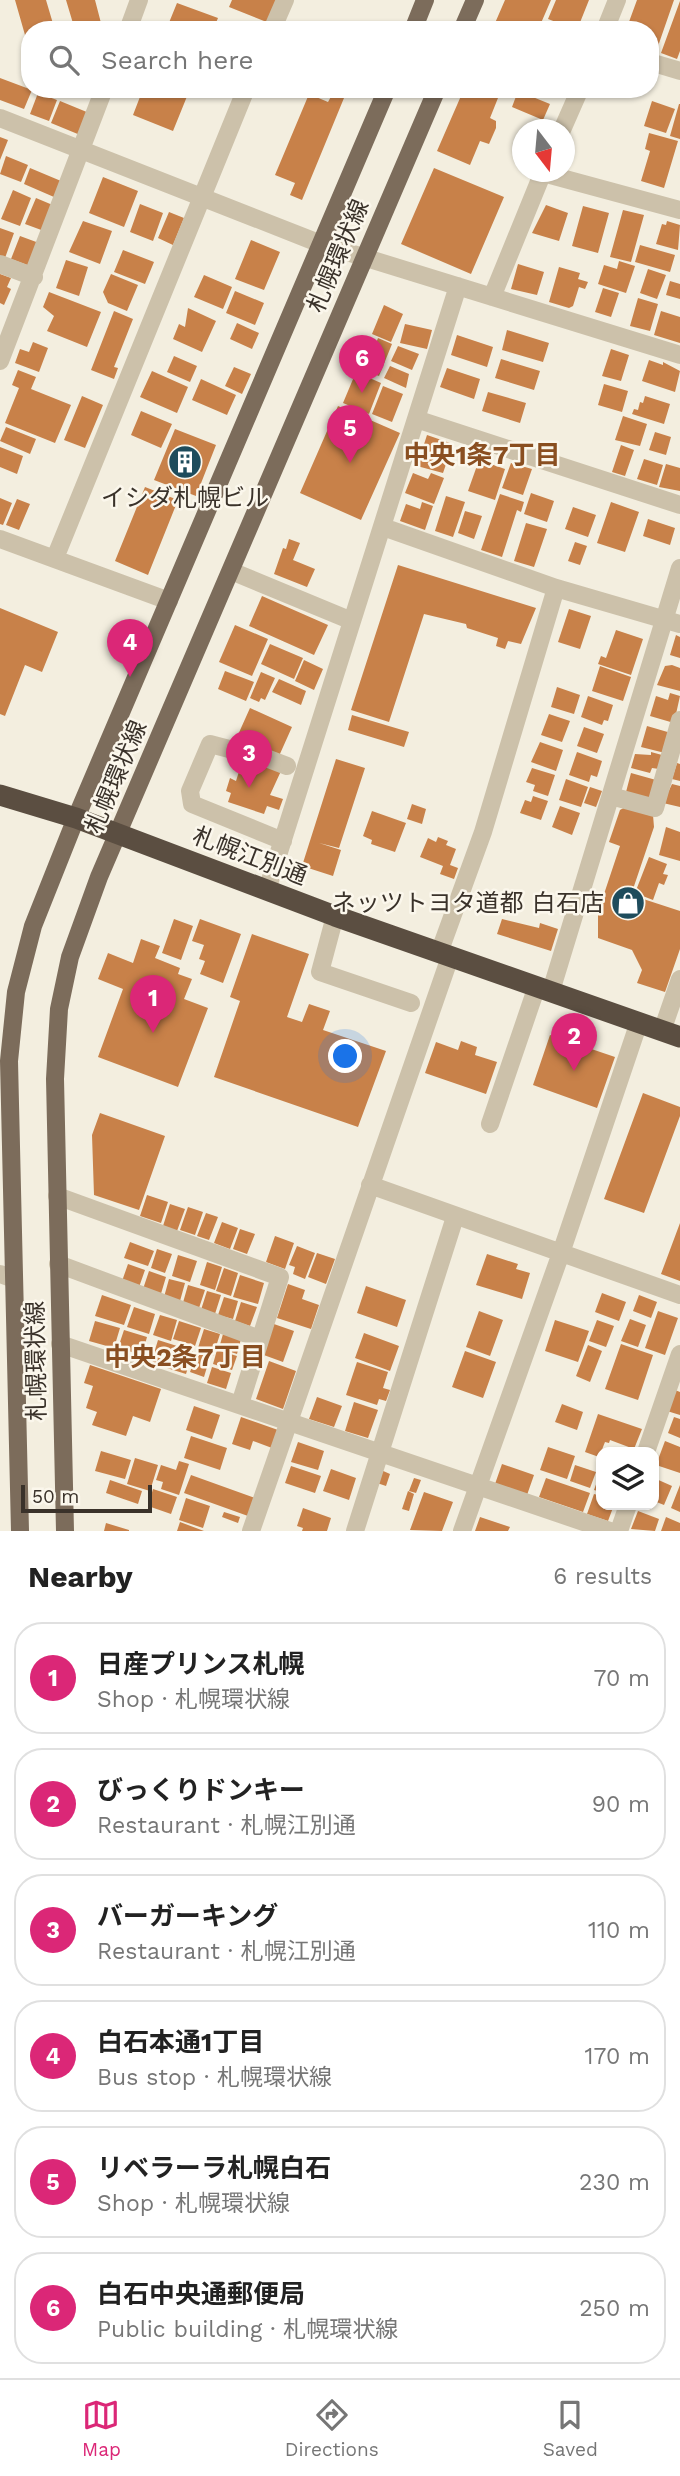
<!DOCTYPE html>
<meta charset="utf-8">
<style>
:root{--surface:#fff;--page:#f6f6f6;--text:#222;--muted:#767676;--line:#e0e0e0;--accent:#db2777}
body{margin:0;font-family:"Work Sans","Noto Sans JP",sans-serif;background:var(--page);color:var(--text)}
.controls{position:absolute;right:21px;bottom:21px;display:grid;overflow:hidden;border-radius:14px;box-shadow:0 2px 5px #0004}
.controls button{width:63px;height:63px;display:grid;place-items:center;padding:0;border:0;border-bottom:2px solid var(--line);background:var(--surface);color:var(--text);font:35px sans-serif}
.compass{position:absolute;left:512px;top:119px;width:63px;height:63px;border-radius:50%;background:var(--surface);box-shadow:0 2px 5px #0004;rotate:164deg}
.scale{position:absolute;left:21px;bottom:18px;width:131px;box-sizing:border-box;padding-left:7px;border:4px solid #3a322a;border-top:0;font-size:19px;line-height:24px;white-space:nowrap;color:#3a322a;-webkit-text-stroke:5px #fbf7ec;paint-order:stroke}
.you{position:absolute;left:346px;top:1057px;width:24px;height:24px;margin:-18px;border:5px solid #fff;border-radius:50%;background:#1a73e8;box-shadow:0 0 0 10px #1a73e833}
.badge{display:grid;place-items:center;width:46px;height:46px;border-radius:50%;background:var(--accent);color:#fff;font-size:23px;font-weight:700}
.pin{position:absolute;translate:-50% -58px;filter:drop-shadow(0 2px 4px #0008)}
.pin::after{content:'';position:absolute;top:37px;width:24px;height:21px;background:inherit;clip-path:polygon(0 0,100% 0,50% 100%)}
.list{margin:0;padding:0;list-style:none}
h2{display:flex;justify-content:space-between;align-items:center;height:91px;margin:0;padding:0 28px;font-size:30px}
h2 small{font-size:23px;font-weight:400;color:var(--muted)}
.list li{display:grid;grid-template-columns:46px 1fr auto;gap:21px;align-items:center;box-sizing:border-box;height:112px;margin:0 14px 14px;padding:0 14px;border:2px solid var(--line);border-radius:28px}
.list b{display:block;font-size:26px;white-space:nowrap}
.list p{margin:0;font-size:23px;white-space:nowrap;color:var(--muted)}
.list em{font-size:23px;font-style:normal;color:var(--muted)}
.icon{flex:none;width:38px;height:38px;fill:none;stroke:currentColor;stroke-width:2;stroke-linecap:round;stroke-linejoin:round}
.map{position:relative;flex:none;width:680px;height:1531px;overflow:hidden}
.search{position:absolute;background:var(--surface);box-shadow:0 2px 5px #0004;left:21px;right:21px;top:21px;height:77px;display:flex;align-items:center;gap:18px;box-sizing:border-box;padding:0 24px;border-radius:28px;color:var(--muted);font-size:26px}
.sheet{height:847px;background:var(--surface)}
nav{display:flex;justify-content:space-around;align-items:center;box-sizing:border-box;height:98px;border-top:2px solid var(--line);background:var(--surface);font-size:19px;color:var(--muted)}
nav a{display:grid;justify-items:center;gap:4px}
nav .on{color:var(--accent)}
.map>svg:first-child{display:block}
.building{fill:#c88149}
.lines{fill:none;stroke-linecap:round;stroke-linejoin:round}
.minor{stroke:#ccc1aa;stroke-width:18}
.major{stroke:#7c6c5b;stroke-width:18}
.highway{stroke:#5b4e41;stroke-width:21}
.labels{text-anchor:middle;dominant-baseline:central;stroke-width:5;stroke-linejoin:round;paint-order:stroke}
.street-label{font-size:24px;fill:#3a322a;stroke:#fbf7ec}
.poi-label{font-size:24px;fill:#3a322a;stroke:#fbf7ec}
.neighbourhood-label{font-size:26px;font-weight:bold;fill:#8a4f21;stroke:#fbf7ec}
</style>
<div class="map">
<svg width="680" height="1531" viewBox="0 0 680 1531">
<rect width="100%" height="100%" fill="#f3eedf"/>
<path class="building" d="M15,0H46L54,27L30,30V34L25,35Z
M66,0H95L101,23L75,30Z
M232,0H278L269,23L229,7Z
M505,0H551L538,30H492Z
M556,0H589L577,30L548,19Z
M637,0H674L656,52L650,50V30H626Z
M680,1V51L677,59L661,53Z
M177,3L218,18L213,30H166Z
M0,78L32,90L24,109L0,100Z
M143,89H190L173,131L133,115Z
M464,89H476L498,98L490,118L496,121V128L489,144L480,141L470,165L437,151Z
M518,91L550,104L543,120L512,107Z
M38,93L57,100L49,121L30,114Z
M333,93L344,98L302,200L290,195L295,183L275,175L309,94L328,102Z
M60,101L94,115L85,137L51,123Z
M652,101L675,109L666,133L644,126Z
M679,104H680V139L670,136Z
M649,133L678,141L664,188L641,181L650,151L645,149Z
M0,137L8,140L0,160Z
M6,156L28,165L21,182L0,174Z
M30,168L61,181L54,197L24,184Z
M434,168L504,197L471,274L401,244Z
M103,177L138,191L124,227L89,213Z
M13,190L31,198L20,226L1,219Z
M36,198L55,206L44,231L25,224Z
M140,204L163,213L153,241L130,232Z
M546,205L568,213L559,241L532,233Z
M583,206L609,213L598,253L572,246Z
M623,210L644,215L631,262L610,257Z
M169,212L184,218L173,245L158,238Z
M83,221L112,231L100,264L69,252Z
M667,221L680,225L678,250L656,244L662,224L666,225Z
M0,228L14,233L5,258L0,256Z
M20,236L39,243L30,266L11,259Z
M251,240L280,252L264,290L235,279Z
M640,245L675,255L670,272L635,262Z
M123,250L154,262L145,284L114,272Z
M66,260L88,267L79,296L56,288Z
M619,261L635,266L626,293L598,284L604,265L617,269Z
M518,264L544,272L537,295L511,289Z
M559,267L580,273L578,279L588,282L585,289L579,287L573,306L569,308L549,302Z
M648,269L666,275L657,299L640,293Z
M0,274L11,278L7,287L11,289L4,305L0,303Z
M111,274L138,285L127,311L108,303L103,292Z
M204,275L232,287L223,309L194,297Z
M670,281L680,284V299L666,295Z
M603,288L619,293L611,317L595,312Z
M235,291L264,303L255,325L226,313Z
M49,292L101,312L87,347L47,331L54,316L43,307Z
M638,298L658,304L650,331L630,326Z
M384,305L403,314L391,342L372,334Z
M188,308L216,321L202,352L173,339L179,324L185,327Z
M114,311L133,319L114,367L118,368L114,379L91,370Z
M661,311L680,317V343L654,335Z
M237,323L259,333L252,349L230,339Z
M405,324L432,330L427,349L400,343Z
M507,330L549,343L543,362L502,350Z
M457,335L493,347L487,367L451,355Z
M378,338L392,344L379,376L350,364L360,339L375,346Z
M33,342L48,348L39,372L15,363L20,349L29,352Z
M398,346L419,354L412,370L391,361Z
M611,349L629,355L621,381L602,376Z
M174,356L197,366L190,382L167,372Z
M501,359L540,371L534,390L495,378Z
M649,360L663,365V362L680,371L675,392L642,381Z
M390,366L409,374L406,388L384,378Z
M234,367L251,374L242,394L225,386Z
M447,368L480,379L474,399L440,387Z
M18,370L36,377L31,389L71,405L55,443L5,423L19,388L12,385Z
M152,371L188,387L177,413L140,397Z
M356,372L381,383L369,414L343,403Z
M201,379L236,395L227,415L192,400Z
M604,384L628,391L622,412L598,405Z
M383,386L403,394L392,422L372,414Z
M488,392L526,403L520,423L482,411Z
M82,396L103,405L85,448L64,440Z
M645,396L670,404L664,424L632,414L634,409L638,410L640,402L643,403Z
M338,406L400,433L361,520L300,493Z
M141,411L172,424L161,448L131,435Z
M623,416L647,424L640,446L615,440Z
M6,427L36,439L30,454L0,441Z
M175,429L216,445L196,496L154,480Z
M655,432L671,437L666,455L649,450Z
M427,435L453,444L443,473L417,466Z
M621,445L634,450L625,476L612,472Z
M0,447L23,456L17,474L0,467Z
M644,459L663,465L657,485L637,479Z
M479,460L505,469L495,500L468,491Z
M511,463L532,469L523,495L502,488Z
M666,464L680,468V491L659,487Z
M413,473L428,479L431,473L444,478L434,504L405,493Z
M145,487L178,500L148,575L115,561Z
M531,493L554,501L547,522L524,514Z
M500,494L524,502L521,512L517,510L502,557L481,550Z
M446,496L465,502L453,537L435,531Z
M0,498L12,503L3,525L0,524Z
M17,499L30,504L19,530L6,525Z
M422,502L433,506L425,530L400,521L406,504L420,509Z
M611,502L639,512L625,552L597,543Z
M573,507L596,515L588,537L565,529Z
M465,511L482,516L474,539L458,533Z
M648,519L675,528L670,545L643,536Z
M526,523L547,529L534,567L514,561Z
M289,539L300,543L293,560L315,569L307,587L274,574L283,548L286,549Z
M575,542L587,546L580,565L568,561Z
M398,565L536,608L521,644L508,641L505,649L496,646L498,638L467,628L466,624L424,614L389,722L351,710Z
M262,596L328,625L314,655L249,626Z
M0,608L58,632L42,672L25,665L5,716L0,714Z
M569,609L591,616L580,649L558,642Z
M235,625L268,639L252,676L219,662Z
M616,630L643,639L631,675L598,664L601,656L606,658Z
M676,635L680,637V658L670,655Z
M270,644L303,658L294,679L261,664Z
M304,660L323,669L314,690L295,681Z
M672,665L680,668V691L657,685L665,666Z
M600,666L631,677L623,701L592,691Z
M225,671L254,682L246,701L218,689Z
M261,672L275,678L265,700L261,698L259,702L250,698Z
M279,679L306,691L301,705L272,692Z
M557,687L580,695L574,714L551,707Z
M670,693L680,696L674,723L650,716L656,696L668,700Z
M588,696L613,705L608,721L604,720L602,725L581,717Z
M250,708L292,727L279,756L237,737Z
M549,714L570,721L562,742L541,735Z
M352,715L409,732L404,747L348,730Z
M647,726L671,733L665,753L641,747Z
M584,727L604,734L597,753L577,746Z
M540,742L563,750L556,771L531,762Z
M577,752L602,761L597,777L591,775L589,782L569,775Z
M651,752L662,755L659,769L652,768L650,773L631,768L635,754L651,755Z
M243,759L281,771L270,795L283,799L279,810L267,806L264,814L228,802L231,793L226,791L230,778L236,781Z
M336,759L365,768L339,848L319,843L341,850L333,876L302,866Z
M677,763L680,764V781L672,779Z
M532,768L555,775L548,796L533,791L535,785L526,782Z
M631,773L656,780L651,799L626,792Z
M566,779L588,787L581,807L559,800Z
M672,784L680,786V807L663,803Z
M590,787L602,791L596,807L584,803Z
M533,796L548,801L541,820L520,813L525,800L531,802Z
M412,804L426,809L422,824L407,819Z
M560,806L580,813L572,835L552,827Z
M627,806L653,815L654,827L631,895L680,911V949L665,992L637,983L642,970L632,950L598,938V912L620,846L609,842L620,810Z
M372,811L406,823L395,852L371,844L372,840L363,836Z
M666,827L680,832V861L659,855Z
M438,837L448,841L446,845L456,849L450,865L458,868L454,879L440,874L443,866L420,857L428,838L436,842Z
M649,857L667,864L663,874L668,875L664,885L659,883L653,900L635,893Z
M174,919L193,926L181,960L162,953Z
M200,919L241,934L223,983L200,974L205,961L199,959L204,945L192,941Z
M502,919L539,928L540,923L558,929L551,951L497,934Z
M252,934L309,954L287,1017L302,1022L309,1004L330,1011L323,1030L386,1051L358,1127L214,1077L240,1001L230,997Z
M141,939L160,946L155,958L180,968L178,974L192,979L184,999L208,1008L178,1087L98,1057L123,989L98,979L108,953L133,963Z
M550,1035L615,1057L597,1108L533,1085Z
M461,1041L477,1047L475,1055L497,1062L486,1094L425,1073L436,1042L458,1050Z
M643,1093L680,1107V1116L644,1213L604,1199Z
M100,1113L165,1136L139,1210L94,1195L92,1135Z
M147,1195L168,1202L161,1223L140,1216Z
M170,1204L185,1209L177,1231L163,1226Z
M188,1207L203,1212L195,1235L180,1230Z
M206,1213L218,1217L209,1240L197,1236Z
M222,1222L238,1228L230,1249L214,1243Z
M680,1223V1281L661,1274Z
M240,1229L255,1234L247,1254L233,1249Z
M275,1236L294,1243L285,1269L266,1262Z
M130,1242L154,1251L148,1266L124,1258Z
M297,1246L315,1253L305,1279L293,1274L295,1267L289,1265Z
M157,1249L172,1254L165,1273L151,1268Z
M317,1253L335,1259L326,1284L308,1277Z
M487,1254L518,1264L516,1269L530,1273L522,1299L476,1285Z
M178,1255L197,1261L190,1282L172,1276Z
M207,1262L222,1267L215,1290L200,1285Z
M128,1264L145,1270L138,1290L121,1284Z
M224,1268L238,1273L231,1296L216,1291Z
M149,1271L166,1277L160,1297L142,1292Z
M240,1275L264,1283L258,1304L233,1297Z
M169,1279L185,1283L180,1301L164,1297Z
M288,1284L305,1290L302,1299L319,1305L311,1329L277,1318Z
M188,1285L205,1290L198,1311L182,1306Z
M366,1286L406,1300L397,1327L357,1313Z
M207,1291L221,1295L214,1317L200,1313Z
M602,1293L626,1302L619,1321L595,1312Z
M102,1295L131,1305L124,1325L95,1316Z
M639,1295L657,1302L651,1318L633,1311Z
M224,1297L238,1301L233,1319L218,1315Z
M241,1302L257,1307L250,1326L235,1321Z
M134,1307L155,1314L149,1334L127,1327Z
M479,1311L503,1320L490,1356L466,1347Z
M658,1311L678,1318L665,1355L645,1348Z
M160,1315L177,1320L171,1341L153,1335Z
M630,1319L646,1325L638,1347L621,1341Z
M555,1320L589,1331L578,1362L545,1351Z
M597,1320L614,1326L606,1347L589,1341Z
M95,1321L120,1328L114,1348L89,1341Z
M179,1321L201,1328L195,1346L173,1339Z
M271,1323L294,1331L283,1362L261,1354Z
M204,1329L220,1334L213,1356L197,1351Z
M124,1330L147,1337L142,1355L118,1348Z
M364,1333L399,1346L390,1371L355,1358Z
M223,1334L241,1339L237,1354L219,1348Z
M158,1340L193,1351L186,1374L151,1363Z
M621,1344L653,1355L638,1400L605,1389Z
M588,1345L602,1351L590,1382L576,1376Z
M217,1350L237,1356L232,1370L213,1364Z
M465,1351L496,1362L483,1398L452,1387Z
M197,1353L210,1357L204,1377L190,1372Z
M269,1361L296,1371L283,1409L256,1399Z
M357,1362L388,1372L383,1388L390,1390L386,1401L379,1399L377,1405L346,1395Z
M90,1365L161,1389L150,1422L133,1416L126,1436L92,1425L97,1412L86,1408L93,1386L84,1383Z
M212,1367L231,1373L226,1389L207,1383Z
M675,1390L680,1392V1415L667,1411Z
M317,1397L342,1406L334,1427L309,1419Z
M354,1402L378,1410L368,1438L345,1431Z
M562,1404L583,1412L577,1430L555,1422Z
M194,1406L220,1415L212,1439L186,1430Z
M598,1414L642,1429L634,1449L610,1440L609,1443L605,1442L599,1457L585,1452Z
M241,1417L278,1430L272,1448L253,1441L250,1450L232,1444Z
M674,1417L680,1419V1438L668,1433Z
M191,1436L227,1448L220,1470L184,1458Z
M665,1441L680,1447V1473L656,1465Z
M298,1442L324,1451L318,1470L291,1462Z
M548,1447L575,1456L567,1479L540,1470Z
M101,1451L131,1460L125,1479L95,1471Z
M135,1458L158,1465L150,1491L127,1484Z
M179,1461L189,1464L179,1495L161,1489L163,1482L156,1480L161,1465L176,1470Z
M502,1464L534,1475L527,1495L495,1484Z
M575,1465L596,1472L590,1488L570,1481Z
M291,1466L321,1476L315,1493L285,1483Z
M331,1469L356,1478L349,1500L323,1491Z
M381,1470L390,1474L386,1486L377,1483Z
M191,1475L255,1498L248,1516L184,1493Z
M599,1476L601,1477V1492L594,1490Z
M414,1478L421,1480L416,1493L409,1491Z
M546,1478L590,1493L583,1512L539,1497Z
M654,1478L672,1486L664,1505L654,1501Z
M110,1480L142,1491L138,1504L106,1493Z
M680,1485V1512L671,1508Z
M153,1489L177,1497L171,1514L148,1506Z
M408,1491L414,1494L409,1511L402,1509Z
M424,1492L453,1502L442,1531L410,1530Z
M594,1494L601,1496V1505H614L608,1521L587,1514Z
M186,1498L210,1506L203,1528L179,1520Z
M303,1508L331,1518L327,1531H302L303,1528L297,1526Z
M638,1511L659,1519L655,1531L631,1529Z
M224,1512L240,1517L238,1523L222,1517Z
M480,1517L510,1527L508,1531H475Z
M666,1517L680,1523V1531H661Z
M180,1522L204,1531H177Z
M106,1523L129,1530V1531H104Z"/>
<g class="lines">
<path class="minor" d="M128,30L139,0
M272,30L285,0
M605,30L617,0
M650,62L680,71
M0,118L321,244L680,355
M562,130L580,89
M543,173L680,210
M0,264L34,277
M492,297L543,172
M0,361L104,89
M416,419L680,505
M383,527L556,588L680,624
M0,539L169,601
M55,558L246,89
M231,571L352,621
M611,796L655,808L680,720
M283,841L192,804L190,791L210,744L233,750L240,748L287,766
M267,890L458,286
M335,916L320,972L411,1003
M439,953L483,832L556,588
M551,991L680,568
M662,1031L680,979
M490,1124L537,986
M370,1185L680,1295
M57,1196L280,1277L240,1404
M58,1264L260,1339
M0,1274L14,1279
M60,1344L610,1531
M646,1452L680,1354
M251,1531L450,957
M355,1531L455,1217
M462,1531L561,1253L639,1022
M619,1531L628,1505"/>
<path class="major" d="M413,30L425,0
M462,30L475,0
M20,1531L9,1061L16,992L33,926L76,818L387,89
M65,1531L55,1079L59,1009L70,957L99,877L437,89"/>
<path class="highway" d="M0,795L76,818L335,916L680,1037"/>
</g>
<defs>
<g id="building-disc" transform="scale(1.75)"><circle r="9.5" fill="#1e4c5c" stroke="#fbf7ec"/><path d="M-4-6H4V6H1V3H-1V6H-4ZM-2.5-4.3h1.7v1.8h-1.7ZM.8-4.3h1.7v1.8H.8ZM-2.5-1h1.7V.8h-1.7ZM.8-1h1.7V.8H.8Z" fill="#fff"/></g>
<g id="shop-disc" transform="scale(1.75)"><circle r="9.5" fill="#1e4c5c" stroke="#fbf7ec"/><path d="M-5-2.5h2.3a2.7 3.5 0 0 1 5.4 0H5L5.5 6h-11ZM-1.5-2.5h3a1.5 2.3 0 0 0-3 0Z" fill="#fff"/></g>
</defs>
<g fill-rule="evenodd">
<use href="#building-disc" x="185" y="462"/>
<use href="#shop-disc" x="628" y="903"/>
</g>
<g class="labels">
<g class="street-label">
<text transform="translate(338 256) rotate(-67)">札幌環状線</text>
<text transform="translate(116 777) rotate(-67)">札幌環状線</text>
<text transform="translate(250 856) rotate(21)">札幌江別通</text>
<text transform="translate(36 1361) rotate(-91)">札幌環状線</text>
</g>
<g class="poi-label">
<text x="185" y="498">イシダ札幌ビル</text>
<text x="604" y="903" text-anchor="end">ネッツトヨタ道都 白石店</text>
</g>
<g class="neighbourhood-label">
<text x="482" y="455">中央1条7丁目</text>
<text x="185" y="1357">中央2条7丁目</text>
</g>
</g>
</svg>
<div class="controls">
<button><svg class="icon" aria-label="layers" viewBox="0 0 24 24"><path d="M12 4l9 5-9 5-9-5zM3 14l9 5 9-5"/></svg></button>
</div>
<svg class="compass" viewBox="-18 -18 36 36"><path d="M0-13l5 13h-10z" fill="#e53935"/><path d="M0 13l5-13h-10z" fill="#767676"/></svg>
<div class="scale">50 m</div>
<div class="you"></div>
<div class="pin badge" style="left:153px;top:1033px">1</div>
<div class="pin badge" style="left:574px;top:1071px">2</div>
<div class="pin badge" style="left:249px;top:788px">3</div>
<div class="pin badge" style="left:130px;top:677px">4</div>
<div class="pin badge" style="left:350px;top:463px">5</div>
<div class="pin badge" style="left:362px;top:393px">6</div>
<div class="search"><svg class="icon" aria-label="search" viewBox="0 0 24 24"><circle cx="10" cy="10" r="6"/><path d="M15 15l6 6"/></svg>Search here</div>
</div>
<section class="sheet">
<h2>Nearby<small>6 results</small></h2>
<ul class="list">
<li><span class="badge">1</span><div><b>日産プリンス札幌</b><p>Shop · 札幌環状線</p></div><em>70 m</em></li>
<li><span class="badge">2</span><div><b>びっくりドンキー</b><p>Restaurant · 札幌江別通</p></div><em>90 m</em></li>
<li><span class="badge">3</span><div><b>バーガーキング</b><p>Restaurant · 札幌江別通</p></div><em>110 m</em></li>
<li><span class="badge">4</span><div><b>白石本通1丁目</b><p>Bus stop · 札幌環状線</p></div><em>170 m</em></li>
<li><span class="badge">5</span><div><b>リベラーラ札幌白石</b><p>Shop · 札幌環状線</p></div><em>230 m</em></li>
<li><span class="badge">6</span><div><b>白石中央通郵便局</b><p>Public building · 札幌環状線</p></div><em>250 m</em></li>
</ul>
</section>
<nav>
<a class="on"><svg class="icon" aria-label="map" viewBox="0 0 24 24"><path d="M3 6l6-2 6 2 6-2v14l-6 2-6-2-6 2zM9 4v14M15 6v14"/></svg>Map</a>
<a><svg class="icon" aria-label="directions" viewBox="0 0 24 24"><path d="M12 3l9 9-9 9-9-9zM9 14v-3h6M13 9l2 2-2 2"/></svg>Directions</a>
<a><svg class="icon" aria-label="saved" viewBox="0 0 24 24"><path d="M7 4h10v16l-5-4-5 4z"/></svg>Saved</a>
</nav>
